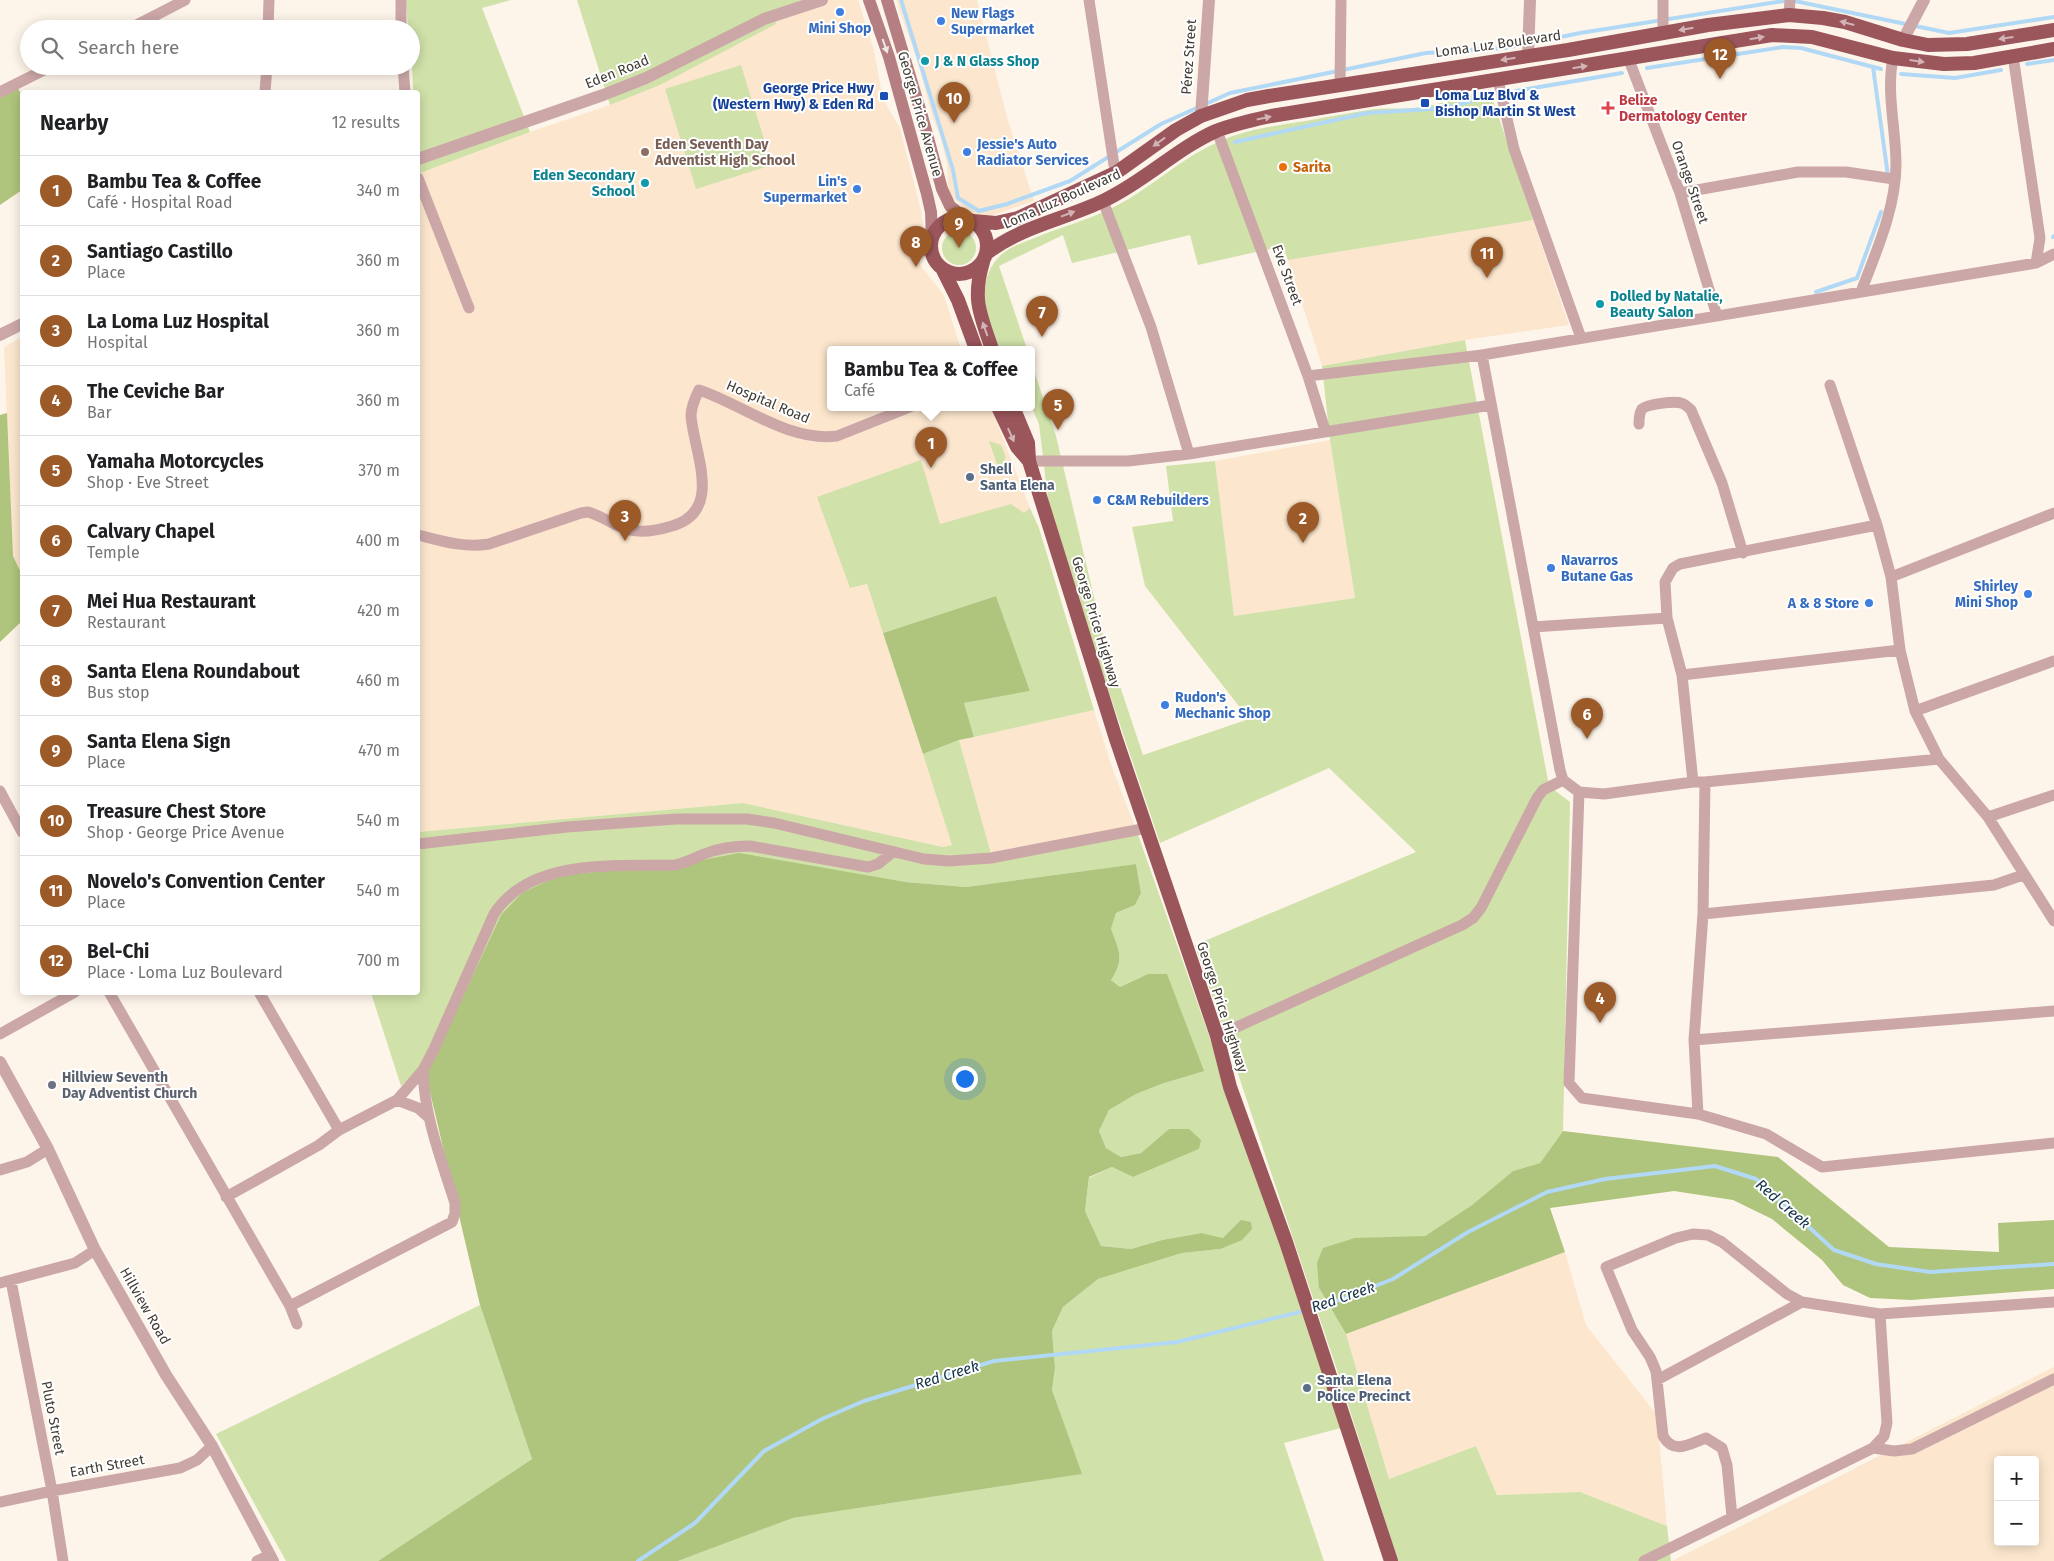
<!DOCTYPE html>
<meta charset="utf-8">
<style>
:root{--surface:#fff;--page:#f6f6f6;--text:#202124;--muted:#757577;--line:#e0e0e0;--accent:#9d5a29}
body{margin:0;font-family:"Fira Sans",sans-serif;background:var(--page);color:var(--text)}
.controls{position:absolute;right:15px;bottom:15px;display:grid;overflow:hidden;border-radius:5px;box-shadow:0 2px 12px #0003}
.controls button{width:45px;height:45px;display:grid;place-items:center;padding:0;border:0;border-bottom:1px solid var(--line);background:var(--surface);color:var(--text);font:25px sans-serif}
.you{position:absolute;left:964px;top:1078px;width:18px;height:18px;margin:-12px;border:4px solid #fff;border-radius:50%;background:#1a73e8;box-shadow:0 0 0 8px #1a73e833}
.badge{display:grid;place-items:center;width:32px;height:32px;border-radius:50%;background:var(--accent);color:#fff;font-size:16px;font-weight:700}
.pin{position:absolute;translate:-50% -41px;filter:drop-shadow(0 1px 2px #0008)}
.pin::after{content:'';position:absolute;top:26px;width:18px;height:15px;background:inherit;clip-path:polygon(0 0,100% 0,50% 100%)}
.popup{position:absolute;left:827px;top:346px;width:208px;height:65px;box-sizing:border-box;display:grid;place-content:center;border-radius:5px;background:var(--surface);filter:drop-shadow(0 1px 4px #0005);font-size:16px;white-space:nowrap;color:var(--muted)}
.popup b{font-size:19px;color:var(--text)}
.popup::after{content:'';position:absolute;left:50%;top:100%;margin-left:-10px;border:10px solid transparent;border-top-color:var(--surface)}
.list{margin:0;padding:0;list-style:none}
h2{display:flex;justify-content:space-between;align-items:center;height:65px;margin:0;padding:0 20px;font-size:21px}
h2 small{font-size:16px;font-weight:400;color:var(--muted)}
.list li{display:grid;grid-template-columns:32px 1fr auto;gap:15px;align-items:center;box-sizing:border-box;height:70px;padding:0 20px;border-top:1px solid var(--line)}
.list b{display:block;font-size:19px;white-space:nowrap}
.list p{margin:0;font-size:16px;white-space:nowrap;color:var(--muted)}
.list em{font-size:16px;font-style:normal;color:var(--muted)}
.icon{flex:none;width:28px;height:28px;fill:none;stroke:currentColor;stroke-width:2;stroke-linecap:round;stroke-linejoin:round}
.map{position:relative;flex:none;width:2054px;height:1561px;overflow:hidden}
.search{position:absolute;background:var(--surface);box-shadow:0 2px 12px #0003;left:20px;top:20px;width:400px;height:55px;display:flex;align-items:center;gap:12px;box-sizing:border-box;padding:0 18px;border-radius:28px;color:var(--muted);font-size:19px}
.panel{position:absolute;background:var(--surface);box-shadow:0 2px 12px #0003;left:20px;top:90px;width:400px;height:905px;border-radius:5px}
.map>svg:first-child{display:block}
.built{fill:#fce7ce;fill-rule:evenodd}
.green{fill:#d0e1a9}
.forest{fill:#afc47c}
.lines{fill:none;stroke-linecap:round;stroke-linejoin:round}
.stream{stroke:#b1d9f6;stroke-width:4}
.minor{stroke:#cca7a8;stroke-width:11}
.tertiary{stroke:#cca7a8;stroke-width:12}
.secondary{stroke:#b57f82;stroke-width:12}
.trunk{stroke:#9b565c;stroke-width:14}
.oneway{fill:#d2b3b6}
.oneway2{fill:#f0e5e6}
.shop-dot{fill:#3f7fe0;stroke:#fff;stroke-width:2}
.culture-dot{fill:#0f9aa8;stroke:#fff;stroke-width:2}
.transit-dot{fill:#1a4fb4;stroke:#fff;stroke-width:2}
.health-dot{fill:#e0444e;stroke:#fff;stroke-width:2}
.education-dot{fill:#8d6e63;stroke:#fff;stroke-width:2}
.food-dot{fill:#e8710a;stroke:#fff;stroke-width:2}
.service-dot{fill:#5c6f8a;stroke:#fff;stroke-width:2}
.worship-dot{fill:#6b7280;stroke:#fff;stroke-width:2}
.labels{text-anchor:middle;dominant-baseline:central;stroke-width:4;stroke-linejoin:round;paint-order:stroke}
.shop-label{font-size:14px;font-weight:bold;fill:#366cbe;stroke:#fff;text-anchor:start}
.street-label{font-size:14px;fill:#413c34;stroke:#fff}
.culture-label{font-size:14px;font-weight:bold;fill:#0d838f;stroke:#fff;text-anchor:start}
.transit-label{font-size:14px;font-weight:bold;fill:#164399;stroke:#fff;text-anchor:end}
.health-label{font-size:14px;font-weight:bold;fill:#be3a42;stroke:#fff;text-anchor:start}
.education-label{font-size:14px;font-weight:bold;fill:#785e54;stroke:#fff;text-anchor:start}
.food-label{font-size:14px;font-weight:bold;fill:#c56008;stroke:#fff;text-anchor:start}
.service-label{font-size:14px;font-weight:bold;fill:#4e5e75;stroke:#fff;text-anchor:start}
.worship-label{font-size:14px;font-weight:bold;fill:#5b616d;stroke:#fff;text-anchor:start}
.water-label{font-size:15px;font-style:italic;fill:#143347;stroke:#fff}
</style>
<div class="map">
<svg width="2054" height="1561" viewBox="0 0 2054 1561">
<rect width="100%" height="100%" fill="#fef5ea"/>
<path class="built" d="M824,0H858L874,50L881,89L887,106L900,128L921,210L923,224L920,249V265L944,295L961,349H831V407H991L1030,508L1024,513L1011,504L940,525L921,461L850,588L867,584L953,845L943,847L743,803L418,832V174L530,132L610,105L660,85L701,62L774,15Z
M896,0H977L1007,117L1034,201L994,215L983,216L971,213L954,199L948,189L947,164L940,135L932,116L917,60Z
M1533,220L1569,325L1465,340L1322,366L1288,260Z
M22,337V575L13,556L4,347Z
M1330,440L1355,598L1234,616L1215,461Z
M1094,710L1113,770L1136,829L992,857L959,740Z
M1565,1252L1586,1325L1657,1415L1667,1526L1580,1492L1497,1495L1476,1446L1389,1479L1346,1334Z
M2054,1367V1561H1672ZM1998,1460H2035V1542H1998Z"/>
<path class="green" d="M406,0H511L482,8L530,132L420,173L418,145V92H413L411,29H408Z
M577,0H824L774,15L776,24L660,85L610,105Z
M741,65L772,165L696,189L665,89Z
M1490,91L1533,220L1288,260L1283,246L1198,265L1190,235L1072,263L1063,235L999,266L1027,349H999C986,321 974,278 1002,254C1010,247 1022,243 1032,239C1058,228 1085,221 1110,209C1150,190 1182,156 1223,140C1251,128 1282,125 1311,120C1332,116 1354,112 1375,109C1387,108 1400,109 1413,108C1440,106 1464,95 1490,91Z
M942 248a17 17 0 1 1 34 0a17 17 0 1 1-34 0Z
M1465,340L1549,786L1570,802L1563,1131L1540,1163L1513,1171L1472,1205L1425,1236L1408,1238L1319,1288L1346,1334L1389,1479L1476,1446L1497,1495L1580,1492L1667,1526L1671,1561H1398L1338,1373L1195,945L1416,852L1329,768L1160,843L1091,639L1048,499L1039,424L1031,406V362L1056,436L1103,635L1143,755L1249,719L1145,586L1132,527L1173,521L1166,466L1215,461L1234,616L1355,598L1330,440L1322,366Z
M989,441L1001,445L1006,457L999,470Z
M921,460L940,524L1011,504L1024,513L1030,508L1039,528L1094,710L974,737L964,703L1030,691L996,596L883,633L867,584L850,588L817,497Z
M959,740L992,857L1136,829L1224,1078L1341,1428L1284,1443L1324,1561H678L793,1518L1081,1474L1052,1390L1055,1368L1052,1331L1063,1307L1098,1279L1182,1253L1220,1249L1223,1238L1200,1233L1162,1240L1131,1249L1101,1246L1085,1211L1089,1178L1112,1167L1133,1177L1199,1149L1169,1129L1141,1153L1121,1157L1106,1148L1099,1131L1109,1110L1136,1094L1164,1083L1148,974L1120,987L1111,980C1125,959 1119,950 1111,929L1116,913L1135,905L1141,893L1136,864L966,887L905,882L501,915L426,1075L423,1066L401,1086L371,993L418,992V832L743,803L943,847L952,845L923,754Z
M480,1305L532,1459L378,1561H286L216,1434Z"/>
<path class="forest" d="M18,88L22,96V190L0,205V96Z
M7,413L13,556L22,575V621L0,642V415Z
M996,596L1030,691L964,703L974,737L959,740L923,754L883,633Z
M739,853L905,882L966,887L1136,864L1141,893L1135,905L1116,913L1111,929C1119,950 1125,959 1111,980L1120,987L1148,974H1167L1204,1071L1164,1083L1136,1094L1109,1110L1099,1131L1106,1148L1121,1157L1141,1153L1169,1129H1189L1201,1140L1199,1149L1133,1177L1112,1167L1089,1177L1085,1211L1101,1246L1131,1249L1162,1240L1201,1233L1223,1238L1241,1220L1251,1222L1252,1229L1242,1240L1220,1249L1182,1253L1098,1279L1063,1307L1052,1331L1055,1368L1052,1390L1082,1474L793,1518L678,1561H378L532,1459L480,1305L426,1075L501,915L522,893L558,876L692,862Z
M1563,1131L1778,1157L1889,1247L1999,1252L1998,1223L2054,1220V1289L1911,1300L1870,1298L1843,1285L1822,1260L1772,1219L1733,1200L1674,1191L1550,1208L1565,1252L1346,1334L1319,1288L1317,1263L1323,1248L1355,1238L1425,1236L1472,1205L1513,1171L1540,1163Z"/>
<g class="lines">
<path class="stream" d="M901,0L953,170L958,198L979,211L1007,204L1070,181L1161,124L1230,93L1426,53L1504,48L1525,44
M1532,43L1580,33L1790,0L1949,33L2054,17
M2027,64L2054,60
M1873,67L1888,176
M1647,68L1783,47L1801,48L1881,69
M1901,74L1955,78L2001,70
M1516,91L1622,73
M1235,142L1367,113L1447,108L1488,96
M2053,237L2054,236
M1816,292L1857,278L1881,212
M638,1561L695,1523L764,1451L822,1419L864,1401L994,1361L1177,1342L1324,1306L1393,1279L1468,1232L1547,1192L1605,1179L1715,1166L1756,1179L1834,1250L1876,1264L1930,1272L2054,1264"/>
<path class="minor" d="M401,0V29
M1089,0L1114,165L1117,172
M1789,15L1790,0
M129,29L185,0
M268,29L269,0
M1663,33V0
M2013,56L2040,238L2036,263
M1629,60L1680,193L1717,316
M403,66L405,92
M1498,80L1514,149L1581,338
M1340,84L1341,0
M0,92L52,66
M265,92L267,66
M1217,131L1308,376L1325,430
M418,178L469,308
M1680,193L1798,172H1846L1894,179
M1103,201L1151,327L1189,454
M1861,292C1876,252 1896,208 1896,164C1896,129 1886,93 1893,58
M1482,355L1560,770L1563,780L1579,792L1569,1083L1582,1098L1698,1114L1766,1134L1822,1167L2054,1143
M1308,376L1482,355L2036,263L2054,254
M1830,385L1877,525L1891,577L1900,650L1915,711L1939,759L1988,817L2054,921
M1639,424C1639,419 1639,413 1642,409C1647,404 1675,401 1681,403C1685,404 1688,407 1691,410L1722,483L1743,553
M1029,461H1128L1189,454L1491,405
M418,535C442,541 464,548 489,544L581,513L588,512C603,516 615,527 630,530C643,533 659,530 672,526C724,511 694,453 691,416C691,407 695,398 699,390C744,405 788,442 837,436L910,407
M1891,577L2054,513
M1533,627L1667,618
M1682,675L1900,650
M1915,711L2054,661
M1693,782L1682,675L1667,618L1665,582L1673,568L1680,564L1877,525
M0,791L22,832
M1579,792L1604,794L1693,782H1705L1939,759
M1988,817L2054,795
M418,844L567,827L676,819H747L774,823L924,859L949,861L991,858L1147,828
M1703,914L1994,885L2023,875
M109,992L290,1306L297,1324
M259,992L339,1130
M0,1034L75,992
M1217,1036L1462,925L1473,918L1481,908L1537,798L1543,790L1563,780
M1694,1040L2054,1011
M397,1100L418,1108L428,1117
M1698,1114L1694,1040L1703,914L1705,782
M0,1170L27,1162L48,1149
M226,1197L319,1145L339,1130L397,1100L423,1070L434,1049L494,914C531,857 615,867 675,865C685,863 694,858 704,854C719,848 734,846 750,846L868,867L878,864L893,852
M11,1281L52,1491L63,1561
M0,1283L75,1263L95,1250
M290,1306L452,1222L455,1213V1203C441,1159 424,1116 423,1070
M1657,1380L1802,1302
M1873,1448L1894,1451L1912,1449L2054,1379
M0,1502L52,1491L180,1468L197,1460L212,1446
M1732,1517L1727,1465L1722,1448L1706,1438C1689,1444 1674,1455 1663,1436L1656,1371L1650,1357L1632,1330L1606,1267L1676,1238L1693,1234L1708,1235L1722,1242L1787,1294L1802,1302L1880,1314
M257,1561L270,1555
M1644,1561L1873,1448L1884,1436L1887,1423L1880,1314L2054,1302"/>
<path class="tertiary" d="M1903,40L1924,0
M1528,56L1530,0
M1201,116L1209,0
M418,159L603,95L646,78L764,19L822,0
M0,335L22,324
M0,1062L48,1149L95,1250L166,1375L212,1446L273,1561"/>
<path class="secondary" d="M869,0L889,57L927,194L931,212L932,239
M887,0L922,116L942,189L950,206L965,218"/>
<path class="trunk" d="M931 246a28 28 0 1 1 56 0a28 28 0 1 1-56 0Z
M973,221L996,223L1018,218L1117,172L1176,130L1201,116L1247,100L1269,96L1568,50L1708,25L1789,15L1823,18L1845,22L1903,40L1928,45L1967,44L2054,30
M987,253C1022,226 1066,219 1105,200C1145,181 1176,149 1216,131C1234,124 1253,120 1271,116L1772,35L1812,37L1893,58L1944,64L1974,63L2054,49
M983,262C972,299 980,314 992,349
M943,270L958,300L976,349
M998,407L1017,447L1029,461
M1013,407L1028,443L1029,461L1116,739L1217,1036L1230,1087L1286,1242L1391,1561"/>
</g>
<defs><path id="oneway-solid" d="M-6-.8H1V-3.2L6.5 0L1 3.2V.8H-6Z" transform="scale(1.25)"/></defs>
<g class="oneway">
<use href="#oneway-solid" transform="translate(1847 23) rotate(-165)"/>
<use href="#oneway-solid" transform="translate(1686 29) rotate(170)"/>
<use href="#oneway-solid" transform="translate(1757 38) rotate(-10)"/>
<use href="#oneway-solid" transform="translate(2006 38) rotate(172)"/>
<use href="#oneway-solid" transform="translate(1508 59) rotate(171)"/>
<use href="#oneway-solid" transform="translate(1917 61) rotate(8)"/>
<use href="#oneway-solid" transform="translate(1580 67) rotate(-9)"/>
<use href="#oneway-solid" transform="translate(1264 118) rotate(-12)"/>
<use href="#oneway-solid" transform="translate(1159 142) rotate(144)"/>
<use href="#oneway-solid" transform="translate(1068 214) rotate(-21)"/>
<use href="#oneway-solid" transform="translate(985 329) rotate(-109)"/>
<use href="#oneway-solid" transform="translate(1011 435) rotate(66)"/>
</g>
<use class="oneway2" href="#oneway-solid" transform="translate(885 46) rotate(71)"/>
<g class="shop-dot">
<circle cx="840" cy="12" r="5"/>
<circle cx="941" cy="21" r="5"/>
<circle cx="967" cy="152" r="5"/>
<circle cx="857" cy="189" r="5"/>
<circle cx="1097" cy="500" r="5"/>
<circle cx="1551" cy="568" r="5"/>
<circle cx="2028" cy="594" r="5"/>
<circle cx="1869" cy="603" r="5"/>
<circle cx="1165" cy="705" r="5"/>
</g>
<g class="culture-dot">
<circle cx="925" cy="61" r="5"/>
<circle cx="645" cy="183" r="5"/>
<circle cx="1600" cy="304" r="5"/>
</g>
<g class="transit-dot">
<rect x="879" y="91" width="10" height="10" rx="2.5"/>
<rect x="1420" y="98" width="10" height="10" rx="2.5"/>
</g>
<path class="health-dot" d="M1605.5 100.5h5v5h5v5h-5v5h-5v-5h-5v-5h5z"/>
<circle class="education-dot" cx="645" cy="152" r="5"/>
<circle class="food-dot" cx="1283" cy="167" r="5"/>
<g class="service-dot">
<circle cx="970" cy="477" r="5"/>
<circle cx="1307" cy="1388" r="5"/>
</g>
<circle class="worship-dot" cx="52" cy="1085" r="5"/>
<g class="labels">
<g class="shop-label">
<text x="951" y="13">New Flags<tspan x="951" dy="16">Supermarket</tspan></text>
<text x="840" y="28" text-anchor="middle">Mini Shop</text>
<text x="977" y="144">Jessie's Auto<tspan x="977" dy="16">Radiator Services</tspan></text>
<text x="847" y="181" text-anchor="end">Lin's<tspan x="847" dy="16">Supermarket</tspan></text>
<text x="1107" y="500">C&amp;M Rebuilders</text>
<text x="1561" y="560">Navarros<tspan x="1561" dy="16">Butane Gas</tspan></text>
<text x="2018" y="586" text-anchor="end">Shirley<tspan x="2018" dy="16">Mini Shop</tspan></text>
<text x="1859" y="603" text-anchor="end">A &amp; 8 Store</text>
<text x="1175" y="697">Rudon's<tspan x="1175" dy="16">Mechanic Shop</tspan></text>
</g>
<g class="street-label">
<text transform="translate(1498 44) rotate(-8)">Loma Luz Boulevard</text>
<text transform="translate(1189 57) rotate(-86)">Pérez Street</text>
<text transform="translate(617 72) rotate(-22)">Eden Road</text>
<text transform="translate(920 114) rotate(74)">George Price Avenue</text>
<text transform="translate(1690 182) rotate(71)">Orange Street</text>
<text transform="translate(1062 199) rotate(-24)">Loma Luz Boulevard</text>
<text transform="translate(1287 275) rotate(70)">Eve Street</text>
<text transform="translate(768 402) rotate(23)">Hospital Road</text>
<text transform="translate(1096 622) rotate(73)">George Price Highway</text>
<text transform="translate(1222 1007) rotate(72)">George Price Highway</text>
<text transform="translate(145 1306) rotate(60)">Hillview Road</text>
<text transform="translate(53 1418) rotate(79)">Pluto Street</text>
<text transform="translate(107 1466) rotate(-10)">Earth Street</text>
</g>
<g class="culture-label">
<text x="935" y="61">J &amp; N Glass Shop</text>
<text x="635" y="175" text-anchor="end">Eden Secondary<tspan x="635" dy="16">School</tspan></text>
<text x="1610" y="296">Dolled by Natalie,<tspan x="1610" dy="16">Beauty Salon</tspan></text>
</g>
<g class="transit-label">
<text x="874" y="88">George Price Hwy<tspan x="874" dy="16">(Western Hwy) &amp; Eden Rd</tspan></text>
<text x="1435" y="95" text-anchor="start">Loma Luz Blvd &amp;<tspan x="1435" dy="16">Bishop Martin St West</tspan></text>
</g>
<g class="health-label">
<text x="1619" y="100">Belize<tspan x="1619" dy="16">Dermatology Center</tspan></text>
</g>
<g class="education-label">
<text x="655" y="144">Eden Seventh Day<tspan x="655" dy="16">Adventist High School</tspan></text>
</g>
<g class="food-label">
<text x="1293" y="167">Sarita</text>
</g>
<g class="service-label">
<text x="980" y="469">Shell<tspan x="980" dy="16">Santa Elena</tspan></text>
<text x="1317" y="1380">Santa Elena<tspan x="1317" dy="16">Police Precinct</tspan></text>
</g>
<g class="worship-label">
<text x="62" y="1077">Hillview Seventh<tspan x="62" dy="16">Day Adventist Church</tspan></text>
</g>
<g class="water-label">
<text transform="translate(1783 1204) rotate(41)">Red Creek</text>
<text transform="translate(1343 1297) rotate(-19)">Red Creek</text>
<text transform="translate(947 1375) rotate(-17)">Red Creek</text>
</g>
</g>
</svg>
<div class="controls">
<button>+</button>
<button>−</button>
</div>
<div class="you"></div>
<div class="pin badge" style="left:931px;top:468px">1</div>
<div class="popup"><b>Bambu Tea &amp; Coffee</b>Café</div>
<div class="pin badge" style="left:1303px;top:543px">2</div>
<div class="pin badge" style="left:625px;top:541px">3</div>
<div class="pin badge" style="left:1600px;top:1023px">4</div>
<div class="pin badge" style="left:1058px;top:430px">5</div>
<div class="pin badge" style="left:1587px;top:739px">6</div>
<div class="pin badge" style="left:1042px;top:337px">7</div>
<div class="pin badge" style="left:916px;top:267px">8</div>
<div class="pin badge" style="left:959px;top:248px">9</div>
<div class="pin badge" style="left:954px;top:123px">10</div>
<div class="pin badge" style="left:1487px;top:278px">11</div>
<div class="pin badge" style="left:1720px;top:79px">12</div>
<div class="search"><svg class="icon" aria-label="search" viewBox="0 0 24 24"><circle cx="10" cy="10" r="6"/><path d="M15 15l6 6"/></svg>Search here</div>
<section class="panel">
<h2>Nearby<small>12 results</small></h2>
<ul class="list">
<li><span class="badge">1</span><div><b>Bambu Tea &amp; Coffee</b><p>Café · Hospital Road</p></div><em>340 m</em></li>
<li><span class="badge">2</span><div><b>Santiago Castillo</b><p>Place</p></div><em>360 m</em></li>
<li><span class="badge">3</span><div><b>La Loma Luz Hospital</b><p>Hospital</p></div><em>360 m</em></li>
<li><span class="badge">4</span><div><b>The Ceviche Bar</b><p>Bar</p></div><em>360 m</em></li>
<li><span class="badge">5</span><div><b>Yamaha Motorcycles</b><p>Shop · Eve Street</p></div><em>370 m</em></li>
<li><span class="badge">6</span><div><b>Calvary Chapel</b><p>Temple</p></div><em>400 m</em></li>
<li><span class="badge">7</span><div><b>Mei Hua Restaurant</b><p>Restaurant</p></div><em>420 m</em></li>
<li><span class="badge">8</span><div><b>Santa Elena Roundabout</b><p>Bus stop</p></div><em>460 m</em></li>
<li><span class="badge">9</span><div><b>Santa Elena Sign</b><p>Place</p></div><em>470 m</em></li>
<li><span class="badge">10</span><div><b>Treasure Chest Store</b><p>Shop · George Price Avenue</p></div><em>540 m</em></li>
<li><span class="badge">11</span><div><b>Novelo's Convention Center</b><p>Place</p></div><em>540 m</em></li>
<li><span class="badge">12</span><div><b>Bel-Chi</b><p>Place · Loma Luz Boulevard</p></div><em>700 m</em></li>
</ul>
</section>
</div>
